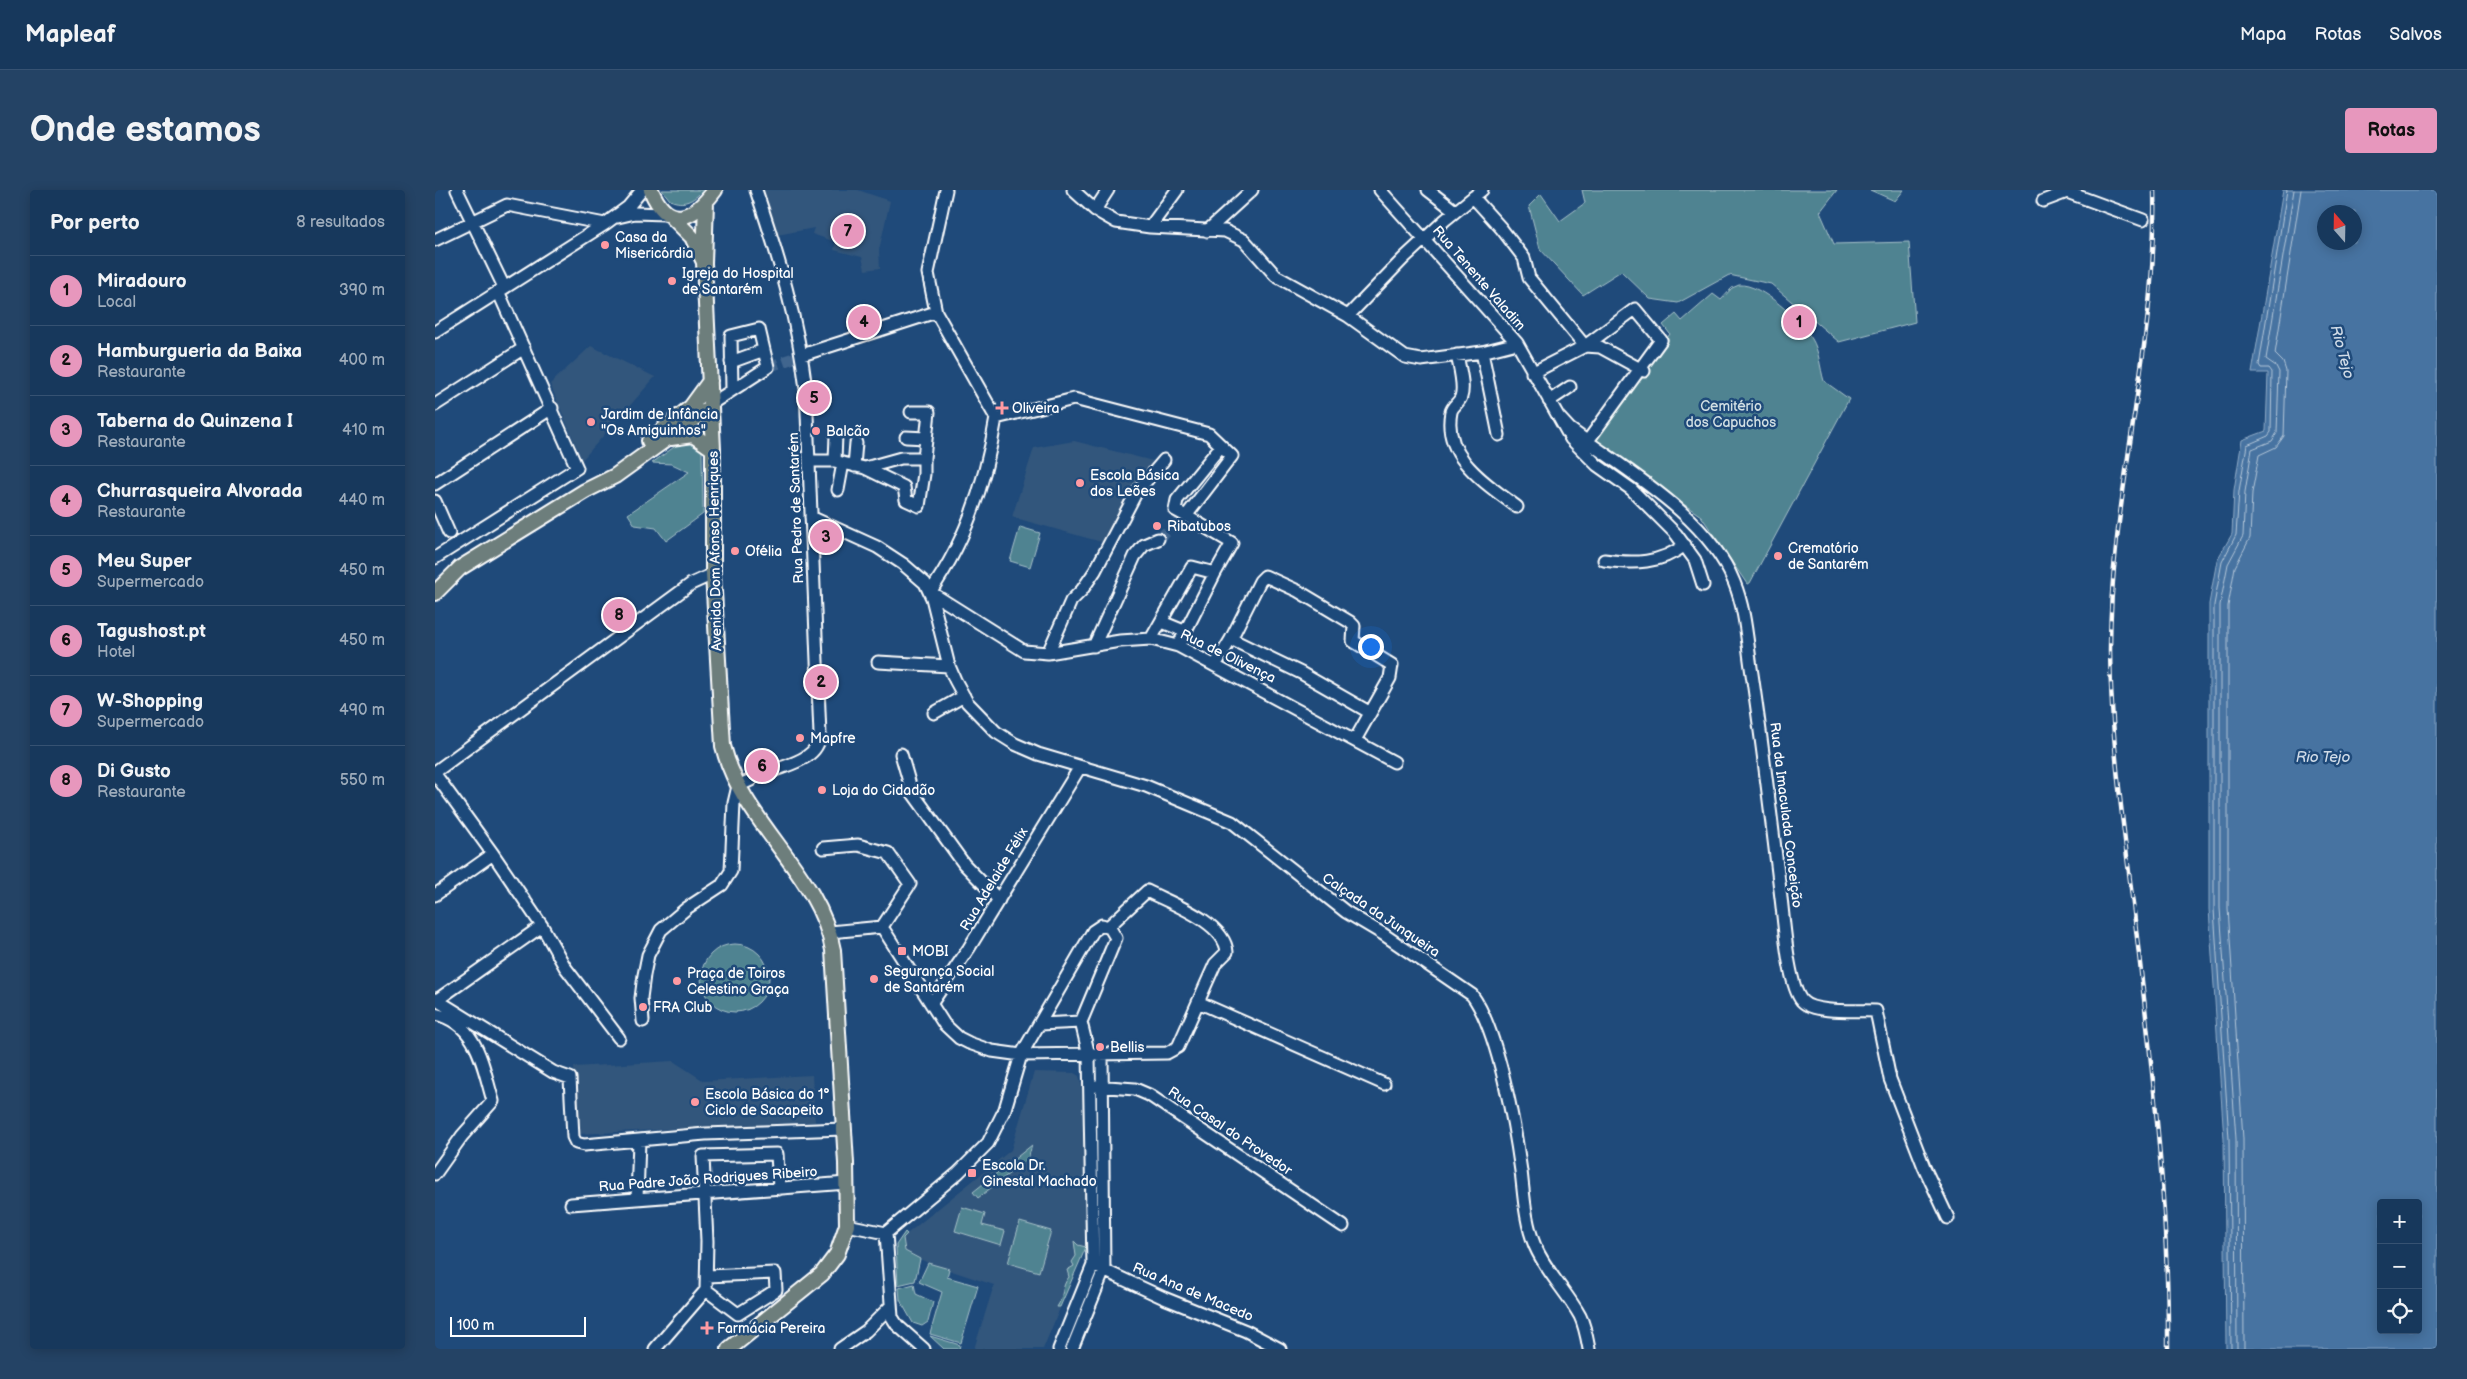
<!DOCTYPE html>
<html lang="pt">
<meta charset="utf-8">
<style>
:root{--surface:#17385c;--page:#244365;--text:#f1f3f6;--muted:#9eacbb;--line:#365272;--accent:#e797bd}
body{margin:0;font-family:"Balsamiq Sans",sans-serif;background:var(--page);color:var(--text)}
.controls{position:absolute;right:15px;bottom:15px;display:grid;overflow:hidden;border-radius:5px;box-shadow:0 2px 12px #0003}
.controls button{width:45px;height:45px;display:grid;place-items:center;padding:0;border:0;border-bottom:1px solid var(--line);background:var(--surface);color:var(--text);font:25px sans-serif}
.compass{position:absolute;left:1882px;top:15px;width:45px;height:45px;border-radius:50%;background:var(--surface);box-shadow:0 2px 12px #0003;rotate:340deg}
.scale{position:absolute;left:15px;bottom:12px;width:136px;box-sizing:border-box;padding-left:5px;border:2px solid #fff;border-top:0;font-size:14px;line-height:18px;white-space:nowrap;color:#fff;-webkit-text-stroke:4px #1f4a7a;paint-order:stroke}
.you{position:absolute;left:935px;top:456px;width:18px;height:18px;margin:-12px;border:4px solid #fff;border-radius:50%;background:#1a73e8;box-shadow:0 0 0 8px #1a73e833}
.badge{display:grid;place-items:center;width:32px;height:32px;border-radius:50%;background:var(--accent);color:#111;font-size:16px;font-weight:700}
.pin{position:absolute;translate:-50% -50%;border:2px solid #fff;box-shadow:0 1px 5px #0006}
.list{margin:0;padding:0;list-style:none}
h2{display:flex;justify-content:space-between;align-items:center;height:65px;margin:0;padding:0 20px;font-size:21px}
h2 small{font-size:16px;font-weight:400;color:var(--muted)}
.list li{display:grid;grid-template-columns:32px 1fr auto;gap:15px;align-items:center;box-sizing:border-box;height:70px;padding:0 20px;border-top:1px solid var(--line)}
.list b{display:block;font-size:19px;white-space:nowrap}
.list p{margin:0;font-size:16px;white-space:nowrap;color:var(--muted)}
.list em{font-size:16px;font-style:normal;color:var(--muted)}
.icon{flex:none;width:28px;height:28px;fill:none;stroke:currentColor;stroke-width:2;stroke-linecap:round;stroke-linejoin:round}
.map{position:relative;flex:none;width:2002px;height:1159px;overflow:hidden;border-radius:5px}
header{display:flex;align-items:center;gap:30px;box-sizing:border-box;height:70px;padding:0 25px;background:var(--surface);border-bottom:1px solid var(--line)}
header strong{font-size:24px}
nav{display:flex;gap:28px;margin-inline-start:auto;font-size:18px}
.intro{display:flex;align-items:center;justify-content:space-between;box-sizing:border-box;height:120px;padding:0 30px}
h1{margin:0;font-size:35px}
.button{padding:12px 22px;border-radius:5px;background:var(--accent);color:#111;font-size:18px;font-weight:700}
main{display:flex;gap:30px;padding:0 30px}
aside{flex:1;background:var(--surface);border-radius:5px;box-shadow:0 2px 12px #0003}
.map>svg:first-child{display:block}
.built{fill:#32567c}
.green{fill:#4f8391;stroke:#a7c1c8}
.water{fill:#4673a1;stroke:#90abc7;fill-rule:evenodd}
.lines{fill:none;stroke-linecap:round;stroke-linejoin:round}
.shore{stroke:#b5c7d9;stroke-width:1}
.minor-tunnel{stroke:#41658e;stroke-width:11;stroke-dasharray:11 5.5;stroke-linecap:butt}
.minor-casing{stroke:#fff;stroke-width:15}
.major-casing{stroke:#fff;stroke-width:18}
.minor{stroke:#1f4a7a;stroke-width:11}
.major{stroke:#6d7e7c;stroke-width:14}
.rail-casing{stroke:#fff;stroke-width:4.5}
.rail{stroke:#1f4a7a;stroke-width:2.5;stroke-dasharray:8;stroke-linecap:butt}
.poi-dot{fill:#ff9aa2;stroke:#1f4a7a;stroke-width:2}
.labels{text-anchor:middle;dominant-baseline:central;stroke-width:5;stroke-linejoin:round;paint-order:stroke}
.poi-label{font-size:14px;fill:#fff;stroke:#1f4a7a;text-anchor:start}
.street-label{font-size:14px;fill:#fff;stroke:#1f4a7a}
.park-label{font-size:14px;fill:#d3e0e4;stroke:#1f4a7a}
.water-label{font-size:15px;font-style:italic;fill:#d1dce8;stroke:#1f4a7a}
</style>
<header>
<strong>Mapleaf</strong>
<nav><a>Mapa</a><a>Rotas</a><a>Salvos</a></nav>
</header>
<div class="intro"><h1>Onde estamos</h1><a class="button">Rotas</a></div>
<main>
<aside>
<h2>Por perto<small>8 resultados</small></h2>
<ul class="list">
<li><span class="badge">1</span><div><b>Miradouro</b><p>Local</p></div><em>390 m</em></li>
<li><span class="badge">2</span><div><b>Hamburgueria da Baixa</b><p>Restaurante</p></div><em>400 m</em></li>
<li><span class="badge">3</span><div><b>Taberna do Quinzena I</b><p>Restaurante</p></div><em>410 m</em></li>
<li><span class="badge">4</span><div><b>Churrasqueira Alvorada</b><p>Restaurante</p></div><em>440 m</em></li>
<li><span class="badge">5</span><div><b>Meu Super</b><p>Supermercado</p></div><em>450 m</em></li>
<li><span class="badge">6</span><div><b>Tagushost.pt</b><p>Hotel</p></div><em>450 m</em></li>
<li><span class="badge">7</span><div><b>W-Shopping</b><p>Supermercado</p></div><em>490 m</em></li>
<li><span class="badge">8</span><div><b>Di Gusto</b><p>Restaurante</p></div><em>550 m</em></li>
</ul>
</aside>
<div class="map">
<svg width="2002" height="1159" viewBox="0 0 2002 1159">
<rect width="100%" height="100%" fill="#1f4a7a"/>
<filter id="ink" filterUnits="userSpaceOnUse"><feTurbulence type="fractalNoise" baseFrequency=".02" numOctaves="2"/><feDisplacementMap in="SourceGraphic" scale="10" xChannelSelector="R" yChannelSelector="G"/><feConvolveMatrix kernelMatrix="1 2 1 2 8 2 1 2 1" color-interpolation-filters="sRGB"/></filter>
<g filter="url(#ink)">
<path class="built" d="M329,0H423L455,11L444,60L445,78L430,80L427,67L399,60L401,52L377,44L379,38L342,45Z
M156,156L220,187L147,270L115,194Z
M639,251L718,271L688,314L670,353L577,327L599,258Z
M238,871L269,891L377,885L380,932L142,944L139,877Z
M599,882L639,883L644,886L648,901L651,1056L608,1159H539L559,1095L493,1073L470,1061L468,1047L576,960Z"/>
<path class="green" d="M227,0H268C258,11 249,16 235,10Z
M1147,0H1402L1385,22L1399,54L1474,52L1480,132L1404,152L1336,94L1294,85L1243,113L1215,109L1186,81L1148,105L1105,59L1094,16L1106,4L1125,31L1150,13Z
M1435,0H1469L1460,11Z
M1304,95C1326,93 1366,131 1377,149C1384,160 1385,178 1389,191L1414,209L1315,393L1312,394L1266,326L1156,251L1235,144L1228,135L1241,124L1247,131L1278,104L1286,110L1297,98Z
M255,250L264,254L267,261L268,324L231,351L221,338L200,335L193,324L254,282L237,274L217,273L246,252Z
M585,337L605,343L595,377L575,371Z
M266 788a34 34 0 1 1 68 0a34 34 0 1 1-68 0Z
M597,955L593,969L543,1008L538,1002Z
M527,1017L550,1024L547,1035L570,1041L566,1055L520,1041Z
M585,1032L616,1041L604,1082L573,1073Z
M470,1042L472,1044L468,1048L470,1061L485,1069L480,1091L463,1095L461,1055Z
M639,1051L643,1055L651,1057L625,1117H622C629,1107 626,1096 634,1087L632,1080L639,1076L637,1072L641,1066Z
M493,1073L514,1079L512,1087L543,1096L526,1153L495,1144L507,1102L484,1092Z
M479,1094L481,1104L498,1112L493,1132L487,1136L478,1133L465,1110L464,1098Z
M495,1146L525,1155L524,1159H509Z"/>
<path class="water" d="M1848,0H2002V1159H1791L1789,950L1774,719V414L1782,370L1797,344L1799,300L1807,250L1831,241L1833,183H1817ZM1890,22H1920V52H1890ZM1946,1013H1983V1140H1946Z"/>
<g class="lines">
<path class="shore" d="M1796,1159L1794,949L1779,719V415L1787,372L1801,345L1804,301L1812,255L1833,246L1836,242L1837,182L1834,178H1826L1824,175L1852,0
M1802,1159L1801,949L1785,718V415L1793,374L1808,346L1810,302L1817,259L1837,251L1842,243L1844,182L1841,176L1831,169L1859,0
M1809,1159L1808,949L1793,718V416L1800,377L1815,348L1817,303L1824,265L1841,257L1849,246L1851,181L1848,172L1840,164L1866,0"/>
<path class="minor-tunnel" d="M333,177L367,165
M723,349L751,326
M316,590L335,582"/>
<g class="minor-casing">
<path id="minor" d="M22,0L69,97
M321,0C343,65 363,131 371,199L385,545C383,569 354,574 335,582
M638,0L660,20L681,32L715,37L790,41L809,50L841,86L913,126L970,167L986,170L1047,162L1082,153
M945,0L1082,153L1136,249L1162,275L1196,299L1241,344L1260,370L1268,395
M993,0L1020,21
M1038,7L1066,38L1089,68L1094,88L1150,156
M1608,11L1632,2L1708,30
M660,20L673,0
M183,27L200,23L230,24
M715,37L742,0
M772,41L817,0
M0,50L72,15L170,34
M913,126L968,69L1010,30L1047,0
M0,142L170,34L193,17L207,0
M1150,156L1165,157L1209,181
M1047,162L1064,245
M367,165L501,122
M1022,165C1024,176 1030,196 1026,207C1024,213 1017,216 1016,222C1007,267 1052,294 1082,317
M296,172L329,160
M1097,183L1150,156L1200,119L1226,150L1152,252
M1114,211L1135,197
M276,214L333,177L324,139L296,146L297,200
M0,215L89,158
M1123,226L1135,239C1190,280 1272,325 1299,392C1311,421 1312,453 1317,484C1328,558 1337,633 1346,708C1349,731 1353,795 1367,811C1379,824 1424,820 1441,821L1455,889L1489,977L1513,1028
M561,228L639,209L774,244L797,266L751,326L740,320L742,310L786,256
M471,247L491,248
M375,271H399L430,278L466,268H489L494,222H476
M400,271L401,245
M419,276L421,253
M430,278L469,297L471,310L484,316L489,284V268
M0,294L117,218
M403,300L408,273
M0,311L14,343
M751,326L797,353L780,383
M376,327L442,357L468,374L490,393L497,408L514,476L520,490L532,512L561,542L580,554L603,564L711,596L797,632L911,722L948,744L1037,805C1063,840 1080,937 1086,981C1089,1006 1090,1032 1100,1056C1111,1082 1132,1102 1145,1126C1150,1136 1152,1148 1154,1159
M0,368L142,278L63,101
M1169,370C1199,374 1225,374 1250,355
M495,402L589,461L613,463L685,451L716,449L743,456L959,572
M495,402C532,350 551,290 561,228L501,122L493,83L511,0
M727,432L749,441
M716,449L757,377L780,383L743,456
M796,449L866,483L934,522
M659,456L700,366L709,355L723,349
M613,463L636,411L647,400L660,381L701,303L729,270
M443,472L514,476
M781,474L796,449L825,391L830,386L863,401L915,432L919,436L918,451L957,475L955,488L920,550
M499,523L529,506
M466,564L477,602L529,674L564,710
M0,582L256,394L278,384
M0,584L58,664L0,705
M388,658L423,655L453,663L475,694L447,737
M58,664L107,736L130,777L184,848
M395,742L447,737L509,834L524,848L534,853L557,861L586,865L732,863L743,857L780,774L792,762C790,732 735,713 712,701L673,737
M0,809L118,882L135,888L138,947L141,953L149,955L270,944L408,939
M2,810L107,736
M763,812L949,894
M496,814L534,758L645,577
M0,824C43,834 47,874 58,911L27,946L0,984
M208,831L206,808L209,785L213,765L226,740L252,718L287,695L296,681L299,613L303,596L316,590
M605,834L646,832
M660,896L700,899L714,905L908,1036
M202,1009L204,950
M136,1014L412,993
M412,1035L451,1043L523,983L553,953L570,919L586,865L658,741L667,735L675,738L681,748L646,832L654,865L658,1075L624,1159
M451,1043L457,1127L462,1135L489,1159
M662,1077L729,1108L811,1141L845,1159
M271,1100L303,1124L341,1100L340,1083L272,1086
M220,1159L271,1100L272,1051L268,966L342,964L344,999
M405,1159L431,1141L455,1117
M637,1159L669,1080L667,865"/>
</g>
<g class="major-casing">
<path id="major" d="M216,0C233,41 258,30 280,0
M271,12L269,73L278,259V384L288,556C307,633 384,682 398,760L411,973L412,1035L402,1064L387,1084L294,1159
M237,27L257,47L269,72
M236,248L258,245L278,259
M214,251L256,217L275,191
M0,403L25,378L150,301L180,286L276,217"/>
</g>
<use href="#minor" class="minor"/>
<use href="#major" class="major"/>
<g class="rail-casing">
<path id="rail" d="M1719,0C1723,155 1675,305 1675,460C1676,548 1688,635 1699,722C1716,868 1734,1012 1733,1159"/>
</g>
<use href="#rail" class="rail"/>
</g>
</g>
<g class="poi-dot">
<circle cx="170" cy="55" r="5"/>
<circle cx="237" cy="91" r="5"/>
<path d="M564.5 210.5h5v5h5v5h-5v5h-5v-5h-5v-5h5z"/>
<circle cx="156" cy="232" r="5"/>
<circle cx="381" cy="241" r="5"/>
<circle cx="645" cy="293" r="5"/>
<circle cx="722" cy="336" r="5"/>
<circle cx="300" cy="361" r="5"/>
<circle cx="1343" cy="366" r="5"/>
<circle cx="365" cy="548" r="5"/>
<circle cx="387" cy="600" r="5"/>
<rect x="462" y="756" width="10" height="10" rx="2.5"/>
<circle cx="439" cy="789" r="5"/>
<circle cx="242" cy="791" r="5"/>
<circle cx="208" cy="817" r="5"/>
<circle cx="665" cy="857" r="5"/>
<circle cx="260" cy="912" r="5"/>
<rect x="532" y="978" width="10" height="10" rx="2.5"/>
<path d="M269.5 1130.5h5v5h5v5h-5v5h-5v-5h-5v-5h5z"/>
</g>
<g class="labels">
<g class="poi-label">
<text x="180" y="47">Casa da<tspan x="180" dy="16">Misericórdia</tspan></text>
<text x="247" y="83">Igreja do Hospital<tspan x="247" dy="16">de Santarém</tspan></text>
<text x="577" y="218">Oliveira</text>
<text x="166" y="224">Jardim de Infância<tspan x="166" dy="16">"Os Amiguinhos"</tspan></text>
<text x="391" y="241">Balcão</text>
<text x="655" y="285">Escola Básica<tspan x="655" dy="16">dos Leões</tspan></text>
<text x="732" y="336">Ribatubos</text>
<text x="1353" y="358">Crematório<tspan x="1353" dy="16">de Santarém</tspan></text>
<text x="310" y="361">Ofélia</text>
<text x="375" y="548">Mapfre</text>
<text x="397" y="600">Loja do Cidadão</text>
<text x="477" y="761">MOBI</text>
<text x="449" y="781">Segurança Social<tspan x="449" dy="16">de Santarém</tspan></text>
<text x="252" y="783">Praça de Toiros<tspan x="252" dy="16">Celestino Graça</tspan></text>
<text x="218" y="817">FRA Club</text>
<text x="675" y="857">Bellis</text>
<text x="270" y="904">Escola Básica do 1°<tspan x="270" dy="16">Ciclo de Sacapeito</tspan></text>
<text x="547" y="975">Escola Dr.<tspan x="547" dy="16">Ginestal Machado</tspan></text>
<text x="282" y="1138">Farmácia Pereira</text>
</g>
<g class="street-label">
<text transform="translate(1044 88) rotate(49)">Rua Tenente Valadim</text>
<text transform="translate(361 318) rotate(-92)">Rua Pedro de Santarém</text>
<text transform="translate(280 361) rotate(-91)">Avenida Dom Afonso Henriques</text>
<text transform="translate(793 466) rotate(26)">Rua de Olivença</text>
<text transform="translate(1351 625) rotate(83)">Rua da Imaculada Conceição</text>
<text transform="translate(559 689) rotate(-59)">Rua Adelaide Félix</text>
<text transform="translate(946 725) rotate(34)">Calçada da Junqueira</text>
<text transform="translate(795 941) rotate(34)">Rua Casal do Provedor</text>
<text transform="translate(273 989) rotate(-4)">Rua Padre João Rodrigues Ribeiro</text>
<text transform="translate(758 1102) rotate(23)">Rua Ana de Macedo</text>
</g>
<g class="park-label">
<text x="1296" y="216">Cemitério<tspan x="1296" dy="16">dos Capuchos</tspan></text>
</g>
<g class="water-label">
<text transform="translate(1907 162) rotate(75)">Rio Tejo</text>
<text x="1888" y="567">Rio Tejo</text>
</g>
</g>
</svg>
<div class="controls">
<button>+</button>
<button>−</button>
<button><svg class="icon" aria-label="locate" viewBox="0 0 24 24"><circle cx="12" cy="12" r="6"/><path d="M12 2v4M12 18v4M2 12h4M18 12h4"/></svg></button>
</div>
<svg class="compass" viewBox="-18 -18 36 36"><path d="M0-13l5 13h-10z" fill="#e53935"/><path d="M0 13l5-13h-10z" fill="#9eacbb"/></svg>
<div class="scale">100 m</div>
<div class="you"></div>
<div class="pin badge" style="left:1364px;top:132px">1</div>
<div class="pin badge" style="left:386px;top:492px">2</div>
<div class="pin badge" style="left:391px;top:347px">3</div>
<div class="pin badge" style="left:429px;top:132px">4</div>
<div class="pin badge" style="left:379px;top:208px">5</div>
<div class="pin badge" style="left:327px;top:576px">6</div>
<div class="pin badge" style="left:413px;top:41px">7</div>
<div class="pin badge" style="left:184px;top:425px">8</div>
</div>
</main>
